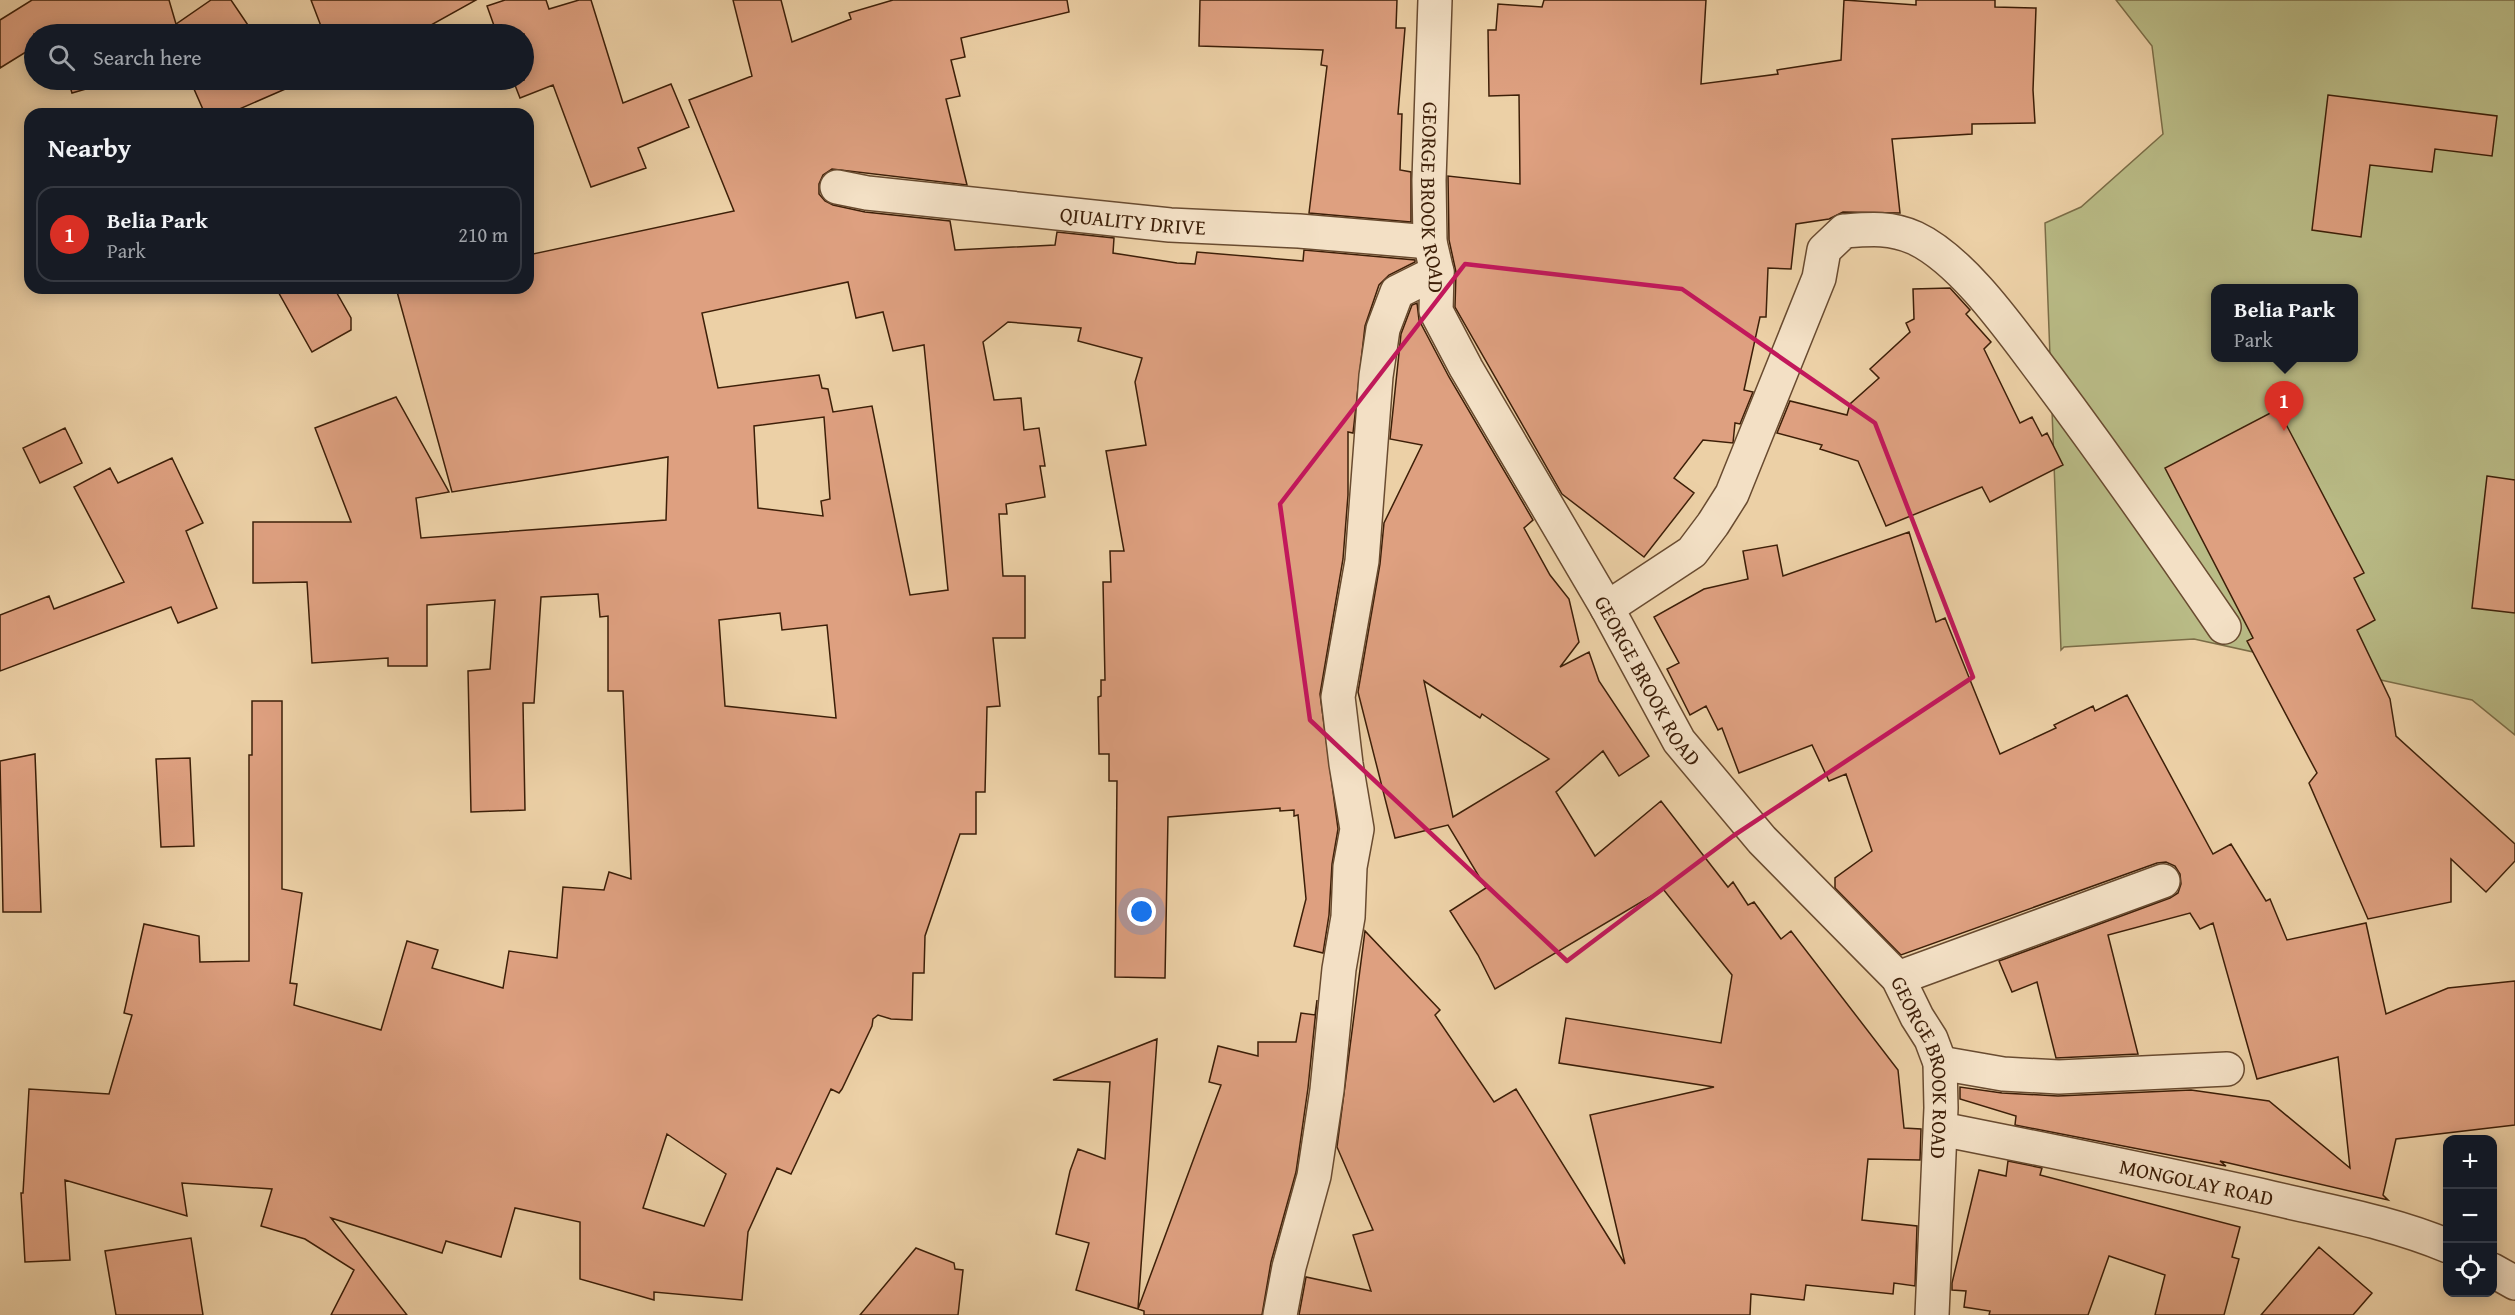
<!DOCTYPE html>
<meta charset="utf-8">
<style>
:root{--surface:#171b24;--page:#242831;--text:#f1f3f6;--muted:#9ea1a6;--line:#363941;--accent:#d93025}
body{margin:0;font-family:"Gentium Book Plus",serif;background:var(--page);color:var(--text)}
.controls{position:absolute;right:18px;bottom:18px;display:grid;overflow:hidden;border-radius:12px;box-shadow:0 3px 15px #0003}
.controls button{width:54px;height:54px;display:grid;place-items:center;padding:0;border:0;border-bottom:2px solid var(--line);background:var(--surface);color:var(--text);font:30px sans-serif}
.you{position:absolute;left:1142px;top:912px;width:21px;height:21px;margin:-15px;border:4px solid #fff;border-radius:50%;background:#1a73e8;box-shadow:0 0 0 9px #1a73e833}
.badge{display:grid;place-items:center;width:39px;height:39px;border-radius:50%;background:var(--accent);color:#fff;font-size:20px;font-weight:700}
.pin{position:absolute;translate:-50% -50px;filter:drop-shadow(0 2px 3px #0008)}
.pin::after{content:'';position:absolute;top:32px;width:21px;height:18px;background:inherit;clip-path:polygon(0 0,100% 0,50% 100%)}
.popup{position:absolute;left:2211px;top:284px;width:147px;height:78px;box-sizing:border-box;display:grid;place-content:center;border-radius:12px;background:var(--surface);filter:drop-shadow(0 2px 4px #0005);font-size:20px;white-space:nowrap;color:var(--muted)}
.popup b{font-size:22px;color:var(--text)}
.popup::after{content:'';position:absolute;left:50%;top:100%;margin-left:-12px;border:12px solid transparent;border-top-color:var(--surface)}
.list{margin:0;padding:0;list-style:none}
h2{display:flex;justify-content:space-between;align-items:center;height:78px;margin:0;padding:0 24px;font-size:26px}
h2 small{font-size:20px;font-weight:400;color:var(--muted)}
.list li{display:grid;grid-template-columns:39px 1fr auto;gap:18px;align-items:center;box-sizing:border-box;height:96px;margin:0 12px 12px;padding:0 12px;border:2px solid var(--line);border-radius:18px}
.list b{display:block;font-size:22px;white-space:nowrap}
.list p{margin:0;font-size:20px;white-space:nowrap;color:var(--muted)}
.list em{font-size:20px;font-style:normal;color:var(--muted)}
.icon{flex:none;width:33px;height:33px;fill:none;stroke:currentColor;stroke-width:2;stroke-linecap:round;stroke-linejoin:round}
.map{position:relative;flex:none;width:2515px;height:1315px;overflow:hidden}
.search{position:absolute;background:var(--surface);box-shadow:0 3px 15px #0003;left:24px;top:24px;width:510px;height:66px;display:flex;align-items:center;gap:15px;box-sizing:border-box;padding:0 21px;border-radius:33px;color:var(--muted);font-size:22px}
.panel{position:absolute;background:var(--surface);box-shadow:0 3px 15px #0003;left:24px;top:108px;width:510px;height:186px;border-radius:18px}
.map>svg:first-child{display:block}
.green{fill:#b9bb86;stroke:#7b6d47;stroke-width:1.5;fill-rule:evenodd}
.building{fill:#dea080;stroke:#3d1f08;stroke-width:1.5;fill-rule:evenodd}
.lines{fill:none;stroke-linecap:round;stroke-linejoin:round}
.minor-casing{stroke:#694b30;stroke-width:36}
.minor{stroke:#f3e0c5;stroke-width:33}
.marked{fill:none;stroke:#c2185b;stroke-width:4.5;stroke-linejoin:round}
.labels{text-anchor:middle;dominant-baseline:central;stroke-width:4.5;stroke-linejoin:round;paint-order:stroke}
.street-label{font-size:21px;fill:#3d1f08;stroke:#f3e0c5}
</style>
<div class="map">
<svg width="2515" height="1315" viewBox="0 0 2515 1315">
<rect width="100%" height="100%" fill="#ecd0a6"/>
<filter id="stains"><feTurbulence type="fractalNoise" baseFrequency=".00333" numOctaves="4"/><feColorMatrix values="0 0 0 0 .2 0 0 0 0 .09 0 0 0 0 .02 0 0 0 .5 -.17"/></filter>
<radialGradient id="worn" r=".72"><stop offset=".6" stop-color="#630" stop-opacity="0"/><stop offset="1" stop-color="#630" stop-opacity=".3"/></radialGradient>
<path class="green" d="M2116,0H2515V735L2472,700L2194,639L2064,647L2061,650L2045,223L2081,207L2163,134L2152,46ZM2215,288H2353V358H2215Z"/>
<path class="building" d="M32,0H169L176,24L211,0H231L252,31L246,34H34V47L0,68V20Z
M311,0H476L415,34H324Z
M505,0H546L549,9L579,0H591L623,103L671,84L689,127L638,148L646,168L591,187L553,85L520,98L513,80H524V34H497L487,6Z
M733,0H781L792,42L851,19L849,13L893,0H1067L1069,12L961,38L965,57L951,60L960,96L946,99L967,185L832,169L823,175L819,184V194L825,201L833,205L865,212L950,221L955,250L1055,245L1057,232L1114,238L1113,253L1177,263L1195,264L1197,252L1303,261L1304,250L1415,260V262L1389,275L1379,285L1365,326L1353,433L1348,432V495L1343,559L1320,694L1338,829L1332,864L1329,915L1323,953L1294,946L1306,899L1298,815L1294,816V810L1280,811V808L1168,817L1165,978L1115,977L1117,781H1109V754H1099L1098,697L1101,696V680H1105L1103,582H1111L1110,551H1124L1106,451L1146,445L1135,382L1142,358L1078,341L1081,328L1008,322L983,342L994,400L1021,398L1024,430L1039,428L1045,466H1040L1045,497L1006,504L1007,514H999L1003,576H1025V638H993L1000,706L987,707L985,792H976V834H960L925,936L924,973H913L912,1020L891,1019L878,1015L873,1019L872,1026L842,1089L839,1093L831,1089L791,1174L777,1168L748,1232L742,1300L654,1292V1300L580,1279V1222L515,1208L501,1257L446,1241L442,1253L331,1218L407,1315H331L354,1270L305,1239L261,1226L272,1189L182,1183L187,1216L65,1180L70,1260L25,1262L21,1193H23L29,1089L109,1094L132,1015L124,1013L144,924L199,936L200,962L249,961V755H252V701H282V889L302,893L290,983L297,984L294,1005L381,1030L407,941L438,950L432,968L503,988L509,951L557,958L563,887L604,890L609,872L631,879L623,691H608V616L600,617L598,594L541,597L534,703H523L525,810L471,812L468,671L490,669L495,600L427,605V666H388V658L312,663L307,582L253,583V522H351L315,428L396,397L449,492L416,498L421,538L666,520L668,457L452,492L396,288H528V255L734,211L689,100L752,76ZM848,282L856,318L883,312L893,351L924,345L948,590L910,595L872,406L833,412L828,389L822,388L819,375L718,388L702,313ZM824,417L830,499L821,501L823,516L758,508L754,426ZM780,613L782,630L827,625L836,718L725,706L719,620ZM667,1134L726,1174L704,1226L643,1208Z
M1200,0H1397L1396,28H1405L1398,114H1402L1400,170L1411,172V222L1309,213L1327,66L1321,65L1323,50L1199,46Z
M1544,0H1706L1701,84L1778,74L1777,70L1841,60L1844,0L1916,5V0H1995V7L2036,8L2033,90L2035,123L1972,124V134L1892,139L1900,213L1843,212L1829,219L1796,224L1791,269L1768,268L1766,317H1760L1744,390L1753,392L1740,424L1735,423L1733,443L1703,440L1674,478L1694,493L1644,557L1562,494L1455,307L1456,272L1449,240L1448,176L1520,184L1519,95L1489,96L1488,30H1496L1498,4L1542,7Z
M68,80H117L72,93Z
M190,80H306L228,114H205Z
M2328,95L2497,116L2492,156L2435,149L2432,172L2370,165L2361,237L2312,230Z
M276,288H334L351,318V330L312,352Z
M1950,288L1970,310L1966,314L1991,342L1984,349L2020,423L2032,417L2042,436L2047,433L2063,465L1990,502L1982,487L1886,526L1858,461L1820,449L1822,445L1777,433L1790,401L1847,415L1850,404L1879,378L1870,369L1910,332L1906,323L1914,319L1913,289Z
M1417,303L1419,320L1449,377L1533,520L1524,528L1550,575L1569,599L1579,642L1560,667L1589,652L1599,681L1649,756L1619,776L1603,751L1556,792L1595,856L1661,801L1728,887L1733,882L1748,905L1754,902L1781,939L1791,931L1898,1070L1904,1128L1921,1129L1920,1160L1868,1159L1862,1220L1917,1226L1915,1286L1894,1283L1893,1294L1806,1285L1804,1300L1751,1294L1750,1315H1299L1306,1277L1371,1291L1353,1235L1373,1230L1337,1147L1365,931L1440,1010L1435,1015L1494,1102L1516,1089L1625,1264L1590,1115L1714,1087L1559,1063L1566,1018L1721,1043L1732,975L1663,889L1495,989L1478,955L1450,911L1486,888L1448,825L1395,838L1358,692L1380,564L1384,523L1422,445L1390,439L1401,334L1412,305ZM1424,681L1480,718L1482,714L1549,759L1453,817Z
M2278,409L2364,573L2354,578L2375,620L2357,630L2390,699L2396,736L2515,844V861L2486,892L2451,859V902L2368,919L2309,783L2317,773L2247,641L2253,638L2165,468Z
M65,428L82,463L40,483L23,448Z
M172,458L203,523L186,531L217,608L178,623L171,607L0,671V615L49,596L54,609L124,582L74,487L110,468L118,483Z
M2487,476L2515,480V613L2472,608Z
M1909,532L1936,622L1945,618L2000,754L2056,728L2054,725L2093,706L2095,711L2127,695L2213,854L2231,844L2266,901L2270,899L2287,940L2366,923L2386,1014L2448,988L2515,981V1125L2396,1139L2383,1195L2388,1200L2220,1161L2226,1166L2015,1125L2016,1116L1960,1099V1087L2002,1093L2058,1096L2191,1090L2269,1101L2350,1168L2338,1057L2257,1079L2213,923L2200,929L2190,913L2108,935L2138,1054L2056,1058L2037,982L2012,992L1999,961L2170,898L2178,893L2181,884L2180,874L2175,866L2166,862L2157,863L1901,955L1835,888V878L1872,851L1846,774L1829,781L1812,745L1739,773L1722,728L1718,730L1706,706L1690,715L1667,669L1679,663L1654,617L1704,589L1748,579L1743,551L1777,545L1783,576Z
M35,754L41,912H3L0,761Z
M190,758L194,846L161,847L156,759Z
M1317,1000L1308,1088L1296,1172L1271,1262L1262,1315H1144V1311L1138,1309L1221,1085L1209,1082L1218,1046L1258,1056V1042H1296L1301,1013L1315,1015Z
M1157,1039L1138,1309L1076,1290L1089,1243L1056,1234L1070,1171L1078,1149L1105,1159L1110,1082L1053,1080Z
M2008,1161L2042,1168L2040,1175L2240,1227L2232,1257L2239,1259L2224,1315H2155L2165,1275L2109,1256L2088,1315H1989L1990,1311L1964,1307L1966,1291L1952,1290V1283L1979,1170L2006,1176Z
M191,1238L203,1315H116L105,1251Z
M2319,1247L2372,1293L2353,1315H2261Z
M916,1248L954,1263L955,1269L963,1270L958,1315H860Z"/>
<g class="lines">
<g class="minor-casing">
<g id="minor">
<path id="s1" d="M1435,0L1429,180L1430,242L1437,272L1436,311L1466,368L1607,608L1679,741L1762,840L1898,978L1917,1017L1931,1039L1940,1063L1941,1108L1932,1315"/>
<path id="s2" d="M837,187L867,193L1170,225L1299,231L1430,242"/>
<path d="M1607,608L1692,552L1713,524L1732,494L1819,278L1824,250L1844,231C1870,229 1891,227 1915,238C1964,261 2013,333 2045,375C2107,458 2166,542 2224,627"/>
<path d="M1898,978L2163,881"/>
<path d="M1940,1063L2003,1074L2059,1077L2227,1069"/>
<path id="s3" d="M1941,1129C2052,1151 2162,1173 2272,1198C2331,1212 2391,1222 2448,1246"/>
<path d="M2492,1270L2515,1283"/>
<path d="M1280,1315L1289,1267L1314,1176L1327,1090L1339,969L1348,917L1350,867L1357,829L1346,764L1338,697L1362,561L1376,376L1383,329L1397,292L1437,272"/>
</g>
</g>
<use href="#minor" class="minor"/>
</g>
<path class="marked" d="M1465,264L1682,289L1875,423L1973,677L1733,836L1567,961L1310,720L1280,504Z"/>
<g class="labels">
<g class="street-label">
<text stroke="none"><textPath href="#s1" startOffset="198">GEORGE BROOK ROAD</textPath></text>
<text stroke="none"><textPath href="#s2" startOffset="298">QIUALITY DRIVE</textPath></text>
<text stroke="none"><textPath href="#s1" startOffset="738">GEORGE BROOK ROAD</textPath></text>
<text stroke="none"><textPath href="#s1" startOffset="1224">GEORGE BROOK ROAD</textPath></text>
<text stroke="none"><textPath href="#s3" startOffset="261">MONGOLAY ROAD</textPath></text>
</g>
</g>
<rect width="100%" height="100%" filter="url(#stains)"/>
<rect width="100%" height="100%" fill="url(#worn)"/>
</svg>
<div class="controls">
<button>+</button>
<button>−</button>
<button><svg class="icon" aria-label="locate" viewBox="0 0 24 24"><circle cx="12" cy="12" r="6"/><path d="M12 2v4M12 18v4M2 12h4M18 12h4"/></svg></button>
</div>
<div class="you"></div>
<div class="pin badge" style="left:2284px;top:431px">1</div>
<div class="popup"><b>Belia Park</b>Park</div>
<div class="search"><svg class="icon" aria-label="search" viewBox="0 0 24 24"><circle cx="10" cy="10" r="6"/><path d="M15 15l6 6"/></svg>Search here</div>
<section class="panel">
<h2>Nearby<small></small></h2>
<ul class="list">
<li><span class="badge">1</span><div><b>Belia Park</b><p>Park</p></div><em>210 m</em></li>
</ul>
</section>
</div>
